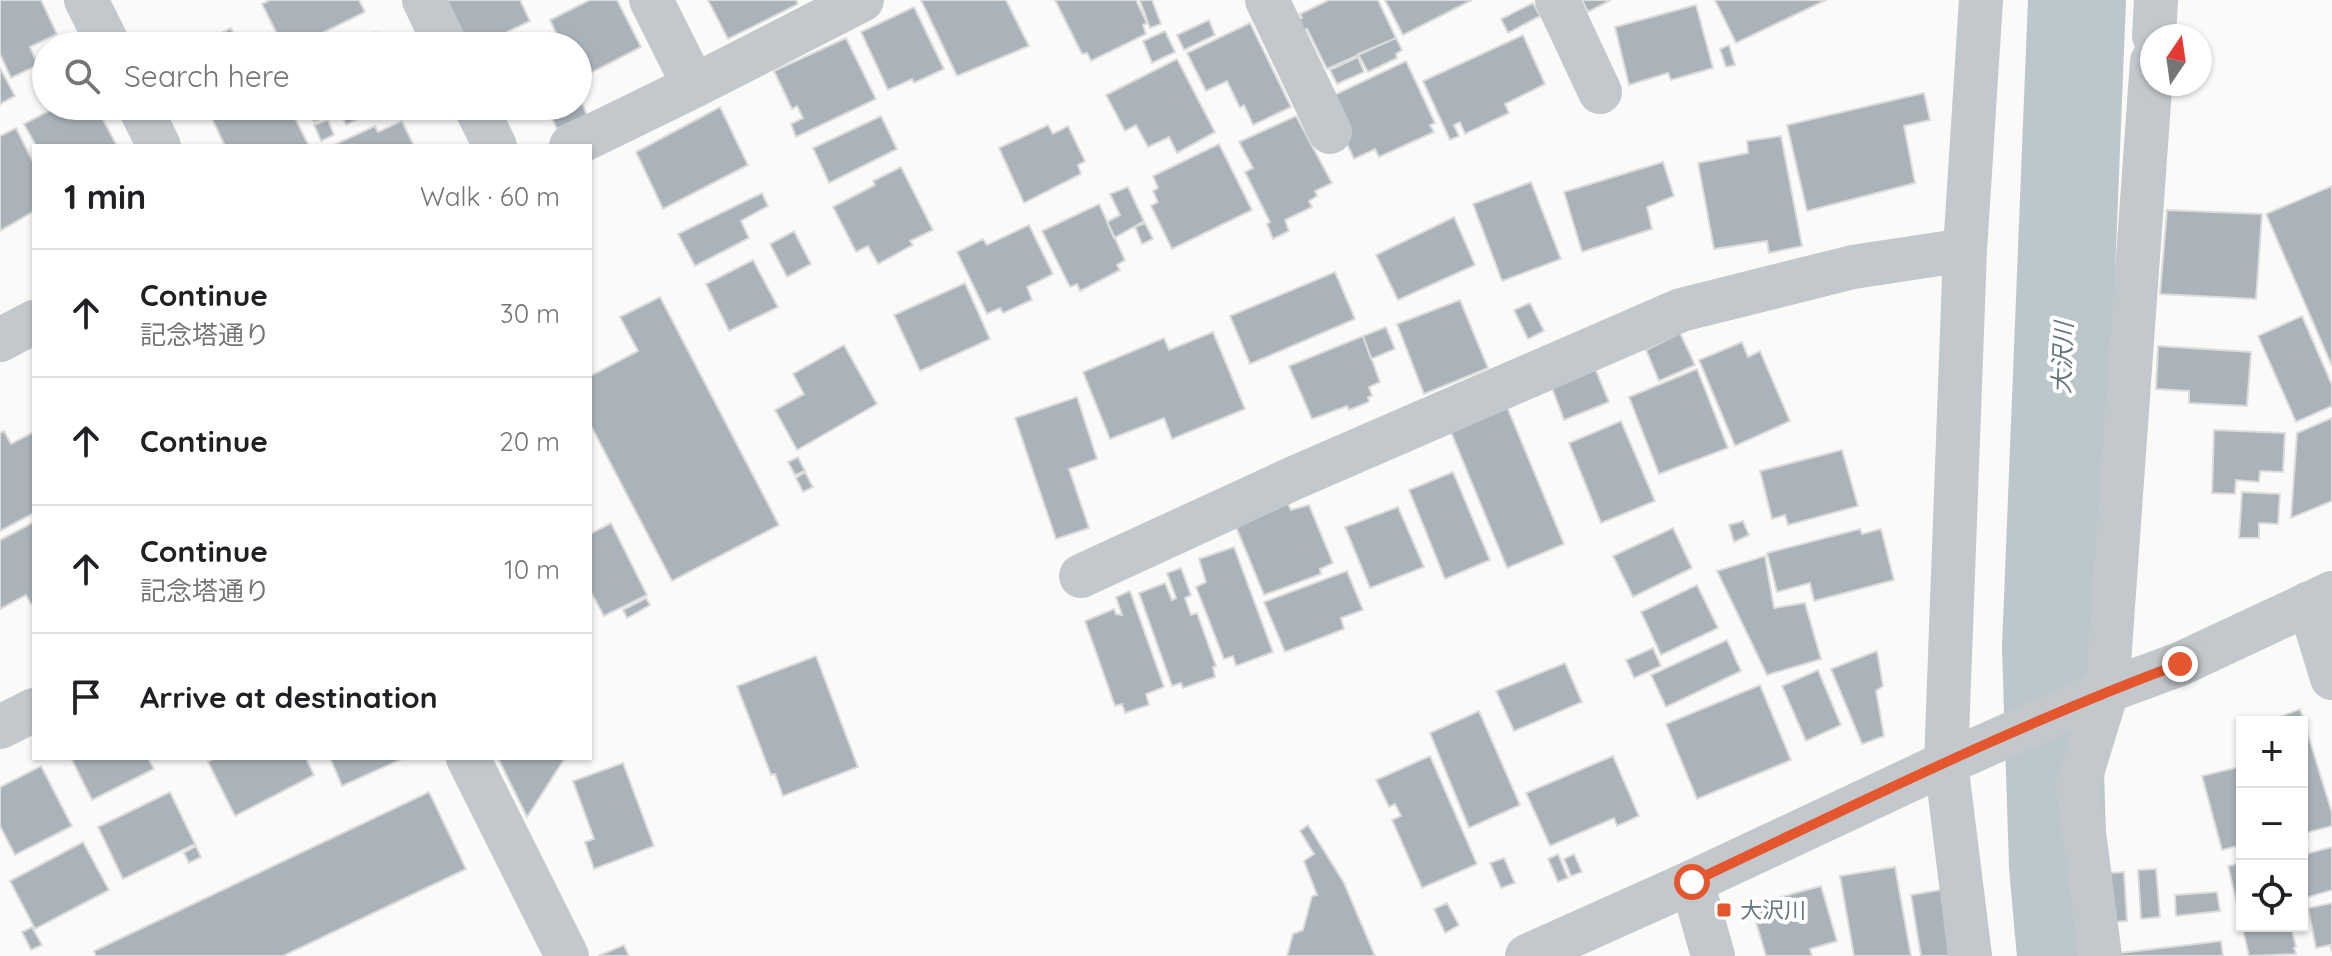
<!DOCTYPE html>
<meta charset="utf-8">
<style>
:root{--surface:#fff;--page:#f6f6f6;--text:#202124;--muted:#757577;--line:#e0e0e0}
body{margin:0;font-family:Quicksand,"Noto Sans JP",sans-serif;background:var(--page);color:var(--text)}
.controls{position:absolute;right:24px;bottom:24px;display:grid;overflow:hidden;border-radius:0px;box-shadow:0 2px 6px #0004}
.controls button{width:72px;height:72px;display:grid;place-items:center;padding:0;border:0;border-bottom:2px solid var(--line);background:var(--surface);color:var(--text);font:40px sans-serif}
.compass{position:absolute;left:2140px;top:24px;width:72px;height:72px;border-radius:50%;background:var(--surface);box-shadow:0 2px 6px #0004;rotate:13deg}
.stop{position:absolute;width:24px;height:24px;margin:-18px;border:6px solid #e4572e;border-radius:50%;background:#fff}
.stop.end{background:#e4572e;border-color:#fff;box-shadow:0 2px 8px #0008}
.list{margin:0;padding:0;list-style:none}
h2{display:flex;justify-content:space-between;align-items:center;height:104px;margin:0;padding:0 32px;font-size:34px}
h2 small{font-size:26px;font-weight:400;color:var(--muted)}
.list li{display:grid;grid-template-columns:52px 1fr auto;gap:24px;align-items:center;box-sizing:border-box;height:128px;padding:0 32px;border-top:2px solid var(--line)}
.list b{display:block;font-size:30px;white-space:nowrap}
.list p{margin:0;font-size:26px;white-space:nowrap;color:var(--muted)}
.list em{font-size:26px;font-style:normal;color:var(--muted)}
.icon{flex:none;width:44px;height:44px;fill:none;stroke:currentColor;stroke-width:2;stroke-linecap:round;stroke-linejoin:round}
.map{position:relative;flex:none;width:2332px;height:956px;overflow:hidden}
.search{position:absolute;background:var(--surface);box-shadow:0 2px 6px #0004;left:32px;top:32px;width:560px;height:88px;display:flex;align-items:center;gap:20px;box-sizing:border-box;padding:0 28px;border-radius:44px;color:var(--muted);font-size:30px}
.panel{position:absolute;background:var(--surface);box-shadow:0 2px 6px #0004;left:32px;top:144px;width:560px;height:616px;border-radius:0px}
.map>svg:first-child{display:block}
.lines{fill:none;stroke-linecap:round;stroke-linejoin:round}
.river{stroke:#bbc7cb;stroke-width:98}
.building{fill:#aab3b9;stroke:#dcdcda;stroke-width:2}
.minor{stroke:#c3c8cc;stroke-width:44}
.route{stroke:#e4572e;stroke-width:10}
.poi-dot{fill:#e4572e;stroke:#fff;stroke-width:3}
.labels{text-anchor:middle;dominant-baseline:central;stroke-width:8;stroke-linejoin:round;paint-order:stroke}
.poi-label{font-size:22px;fill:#657683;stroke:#fff;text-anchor:start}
.water-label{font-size:24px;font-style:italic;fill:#60757c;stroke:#fff}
</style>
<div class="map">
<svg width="2332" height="956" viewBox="0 0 2332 956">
<rect width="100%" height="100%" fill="#fafaf8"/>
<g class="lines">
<path class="river" d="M2066,956L2058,866L2051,648L2077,0"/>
</g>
<path class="building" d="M0,0H41L57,34L30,47L38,65L11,78L0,54Z
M270,0H359L365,12L296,46H283L262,4Z
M445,0H520L530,21L493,39L496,46H466Z
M590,0H617L641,47L579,79L578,46H562L550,20Z
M708,0H796L798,4L728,39Z
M921,0H1006L1029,46L957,76Z
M1055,0H1136L1147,23L1143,25L1146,34L1091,61L1087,53L1082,54Z
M1142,0H1152L1161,24L1150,28L1140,1Z
M1329,0H1378L1396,38L1327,69L1307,29L1302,30L1297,20L1302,18L1300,14Z
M1385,0H1472L1403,35Z
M1582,0H1611L1588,12Z
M1715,0H1826L1736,43Z
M1533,3L1540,16L1508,33L1501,19Z
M1696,5L1713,68L1671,80L1668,73L1629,85L1615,27Z
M914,7L944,69L914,83L912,79L888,90L861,32Z
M1209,20L1215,35L1184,50L1177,35Z
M1250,23L1291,107L1253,125L1244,105L1240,108L1227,81L1206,91L1187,53Z
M231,28L240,46H194Z
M1165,31L1175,52L1152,63L1143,41Z
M376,32L383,46H348Z
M1523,35L1545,84L1505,104L1509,113L1465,134L1460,122L1454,125L1459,136L1450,140L1423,81Z
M846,38L876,99L796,137L791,124L803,118L797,106L792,109L774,71Z
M1396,38L1402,50L1396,54L1397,58L1368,72L1358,54Z
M1729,45L1735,65L1726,67L1720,49Z
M1358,57L1364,72L1337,84L1330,70Z
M1177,59L1215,132L1177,153L1169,137L1148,147L1136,125L1125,131L1106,95Z
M1406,61L1435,123L1430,125L1434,132L1379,157L1375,149L1354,159L1326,99Z
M0,68L15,96L0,104Z
M1924,93L1930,120L1904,126L1915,183L1807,211L1787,125Z
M580,98L587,115L557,129L549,112L562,106H578Z
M58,106H96L117,146H36L24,124Z
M206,106H289L309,146H225Z
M306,106H385L346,125L339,110L314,122Z
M720,107L748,165L663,209L636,152Z
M881,116L897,149L829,183L813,148Z
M1296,116L1332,183L1315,191L1317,196L1309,201L1312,207L1285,220L1289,231L1273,239L1267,224L1270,222L1245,172L1253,168L1239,142Z
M328,120L334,135L321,141L314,125Z
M402,121L414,146H336V144L375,126L378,132Z
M1048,125L1053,134L1068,126L1085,161L1078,165L1081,174L1024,203L999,148Z
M16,128L34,164V211L0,231V136Z
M1781,136L1802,246L1769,253L1767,241L1714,249L1698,163L1748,153L1747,141Z
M1219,144L1252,210L1172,249L1151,206L1158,202L1153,191L1158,188L1153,176Z
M1663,162L1674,196L1647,207L1652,229L1582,252L1564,192Z
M901,167L933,230L910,241L913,245L878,264L868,246L856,252L833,207L875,185L873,181Z
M1531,182L1561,259L1502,281L1473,204Z
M2332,186V366L2266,214Z
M1128,187L1144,221L1114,238L1107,222L1120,215L1110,194Z
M762,193L768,206L741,221L749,238L695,266L678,234Z
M1099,204L1125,260L1117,265L1120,270L1080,291L1077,284L1070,287L1042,231Z
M2167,210L2262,214L2256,299L2160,294Z
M1454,217L1475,265L1398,300L1376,255Z
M1145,223L1153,239L1142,244L1135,227Z
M1029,225L1053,274L1027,287L1032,300L1003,313L1000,308L987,314L957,252L983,239L987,245Z
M794,231L811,264L787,277L770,244Z
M753,260L778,307L729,331L706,284Z
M1335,272L1355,319L1250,364L1230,316Z
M965,283L990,339L920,371L894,315Z
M660,297L779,525L672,581L590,424V376L638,351L620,317Z
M1460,300L1488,368L1424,394L1397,324Z
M1530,303L1544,331L1528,339L1514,310Z
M2302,316L2332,385V406L2296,422L2258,336Z
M1386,327L1395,349L1371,359L1363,336Z
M1213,332L1245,409L1172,439L1164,418L1110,439L1083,372L1164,338L1169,350Z
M1680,333L1695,365L1659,381L1646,350Z
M1363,336L1380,382L1369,387L1372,396L1368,397L1369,402L1349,410L1347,406L1312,419L1289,366Z
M1742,342L1748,357L1760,351L1790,421L1735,446L1699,360Z
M844,345L877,404L797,450L775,410L804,394L793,374Z
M2158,346L2251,352L2247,406L2189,403V391L2156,389Z
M1595,368L1609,402L1564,420L1551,385Z
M1697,369L1728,448L1659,474L1629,397Z
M1077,397L1097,459L1069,469L1089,528L1056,539L1015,418Z
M1505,402L1564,544L1507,568L1448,425Z
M2332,418V501L2291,518L2297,433Z
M1621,421L1655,501L1601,523L1569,443Z
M2214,430L2285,433L2283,472L2260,471L2259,482L2236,480L2235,494L2212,493Z
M4,431L11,444L34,432V513L0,531V433Z
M1842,450L1858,506L1788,525L1785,515L1772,519L1760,471Z
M798,457L805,471L795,475L788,462Z
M805,472L813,487L803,492L796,478Z
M1453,472L1490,560L1445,579L1409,490Z
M2242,492L2280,494L2278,524L2259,523V538H2239Z
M1287,502L1291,510L1309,505L1333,563L1320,569L1321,574L1264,595L1234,522Z
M1398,507L1424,567L1370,588L1345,527Z
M1743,521L1749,535L1734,542L1729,525Z
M34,522V603L31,604L26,595L0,609V540Z
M611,523L647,595L604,616L592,594L590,595V534Z
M1673,528L1692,568L1633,597L1613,556Z
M1860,529L1862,534L1881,529L1894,580L1814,601L1810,583L1777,592L1767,553Z
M1234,547L1273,652L1236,666L1233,656L1224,659L1196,587L1206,582L1199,559Z
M1765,556L1774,608L1805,603L1821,659L1767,675L1717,571Z
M1181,568L1191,595L1185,598L1191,615L1197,613L1216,666L1213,667L1215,677L1183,688L1181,683L1172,686L1139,593L1165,583L1172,600L1176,598L1167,573Z
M1347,571L1363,610L1341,618L1344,629L1285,652L1264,602Z
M1697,585L1718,628L1661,655L1641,612Z
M1130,591L1164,687L1146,694L1149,705L1125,713L1122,704L1115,706L1085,621L1114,609L1116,614L1122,615L1116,597Z
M646,598L650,605L627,618L623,610Z
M1727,640L1741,671L1666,707L1651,675Z
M1653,648L1661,666L1634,678L1626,660Z
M1877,651L1883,686L1876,691L1884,736L1862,744L1831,669Z
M816,656L858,767L783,796L775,774L771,775L737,686Z
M1565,663L1582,702L1514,731L1496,691Z
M1818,670L1841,725L1806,741L1782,686Z
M1760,685L1791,760L1697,799L1666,724Z
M2300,709L2332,813V826L2302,834V722H2267Z
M1479,711L1520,805L1469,828L1430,733Z
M1430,756L1477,864L1422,888L1392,820L1401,816L1395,804L1389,807L1376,780Z
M1613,756L1639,816L1617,826L1614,818L1550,846L1526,793Z
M71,758H148L154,769L92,800Z
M215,758H306L314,775L235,816L208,762Z
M330,758H404L342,786Z
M498,758H565L527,817Z
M623,763L654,846L594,869L585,842L594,839L573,781Z
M41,766L72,826L15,855L0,826V787Z
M2239,767L2242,775V850L2241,845L2222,850L2202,776Z
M170,792L195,844L123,879L98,827Z
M429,792L466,869L283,956H96L94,951Z
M1308,825L1344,883L1375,956H1287L1293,934L1303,930L1312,896L1317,895L1304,861L1314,854L1300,831Z
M83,842L109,890L35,929L10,881Z
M196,846L201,857L189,863L184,853Z
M2332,847V890L2302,899V855Z
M1558,854L1568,878L1558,882L1548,859Z
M1574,854L1582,872L1571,876L1564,859Z
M1504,858L1515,883L1501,888L1490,863Z
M2242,863V925L2228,866Z
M1895,867L1911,956H1854L1840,876Z
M2156,869L2160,917L2141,919L2138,870Z
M2124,872L2127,921L2110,922L2108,873Z
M1821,886L1837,941L1810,949L1812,956H1766L1751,905Z
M1952,888L1962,956H1921L1911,895Z
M2217,892L2220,911L2176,916L2175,895Z
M1447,903L1459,925L1445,933L1434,909Z
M2332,903V952L2330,945L2316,948L2308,908Z
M2242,926H2291L2296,947L2294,948L2296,954L2249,956Z
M32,927L42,945L31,950L22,932Z
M2221,941L2223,956H2120V953Z
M624,945L629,956H598Z"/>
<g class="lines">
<path class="minor" d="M86,0L109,46
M424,0L446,46
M651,0L694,86
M1267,0L1330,132
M1557,0L1600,92
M2154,36L2156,0
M139,106L159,146
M475,106L495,146
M571,146L694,86L862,0
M0,340L34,322
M1081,576L1294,478L1681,310L1853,267L1965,250
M2309,603L2332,678
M0,727L34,710
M468,758L567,956
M1692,882L1713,956
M1527,956L1692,882L1946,763L2107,691L2180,664L2332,593
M1970,956L1946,763L1965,250L1981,0
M2100,956L2078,786L2107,691L2152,61"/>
</g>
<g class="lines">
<path class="route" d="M1692,882C1853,806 2013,726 2180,664"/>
</g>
<rect class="poi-dot" x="1716" y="902" width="16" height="16" rx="4"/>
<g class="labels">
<g class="poi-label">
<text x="1740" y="910">大沢川</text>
</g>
<g class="water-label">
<text transform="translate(2062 358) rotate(-88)">大沢川</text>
</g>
</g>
</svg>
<div class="controls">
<button>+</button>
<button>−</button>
<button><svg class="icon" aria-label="locate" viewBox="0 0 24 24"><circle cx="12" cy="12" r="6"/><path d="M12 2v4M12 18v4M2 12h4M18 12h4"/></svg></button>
</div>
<svg class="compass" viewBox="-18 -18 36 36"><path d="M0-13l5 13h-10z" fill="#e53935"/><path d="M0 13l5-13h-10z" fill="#757577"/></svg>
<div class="stop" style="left:1692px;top:882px"></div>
<div class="stop end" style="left:2180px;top:664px"></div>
<div class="search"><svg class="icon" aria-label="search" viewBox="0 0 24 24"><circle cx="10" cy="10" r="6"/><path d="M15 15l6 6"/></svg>Search here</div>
<section class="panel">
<h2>1 min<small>Walk · 60 m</small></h2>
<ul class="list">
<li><svg class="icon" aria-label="ahead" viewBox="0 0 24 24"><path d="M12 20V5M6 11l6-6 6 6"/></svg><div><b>Continue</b><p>記念塔通り</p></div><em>30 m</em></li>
<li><svg class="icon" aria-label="ahead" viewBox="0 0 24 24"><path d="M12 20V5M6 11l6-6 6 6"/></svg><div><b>Continue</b></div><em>20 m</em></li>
<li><svg class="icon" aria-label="ahead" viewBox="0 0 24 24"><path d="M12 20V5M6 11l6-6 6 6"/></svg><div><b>Continue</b><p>記念塔通り</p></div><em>10 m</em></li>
<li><svg class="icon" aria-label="arrive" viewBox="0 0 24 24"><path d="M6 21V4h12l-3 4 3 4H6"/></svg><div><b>Arrive at destination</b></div></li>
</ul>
</section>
</div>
